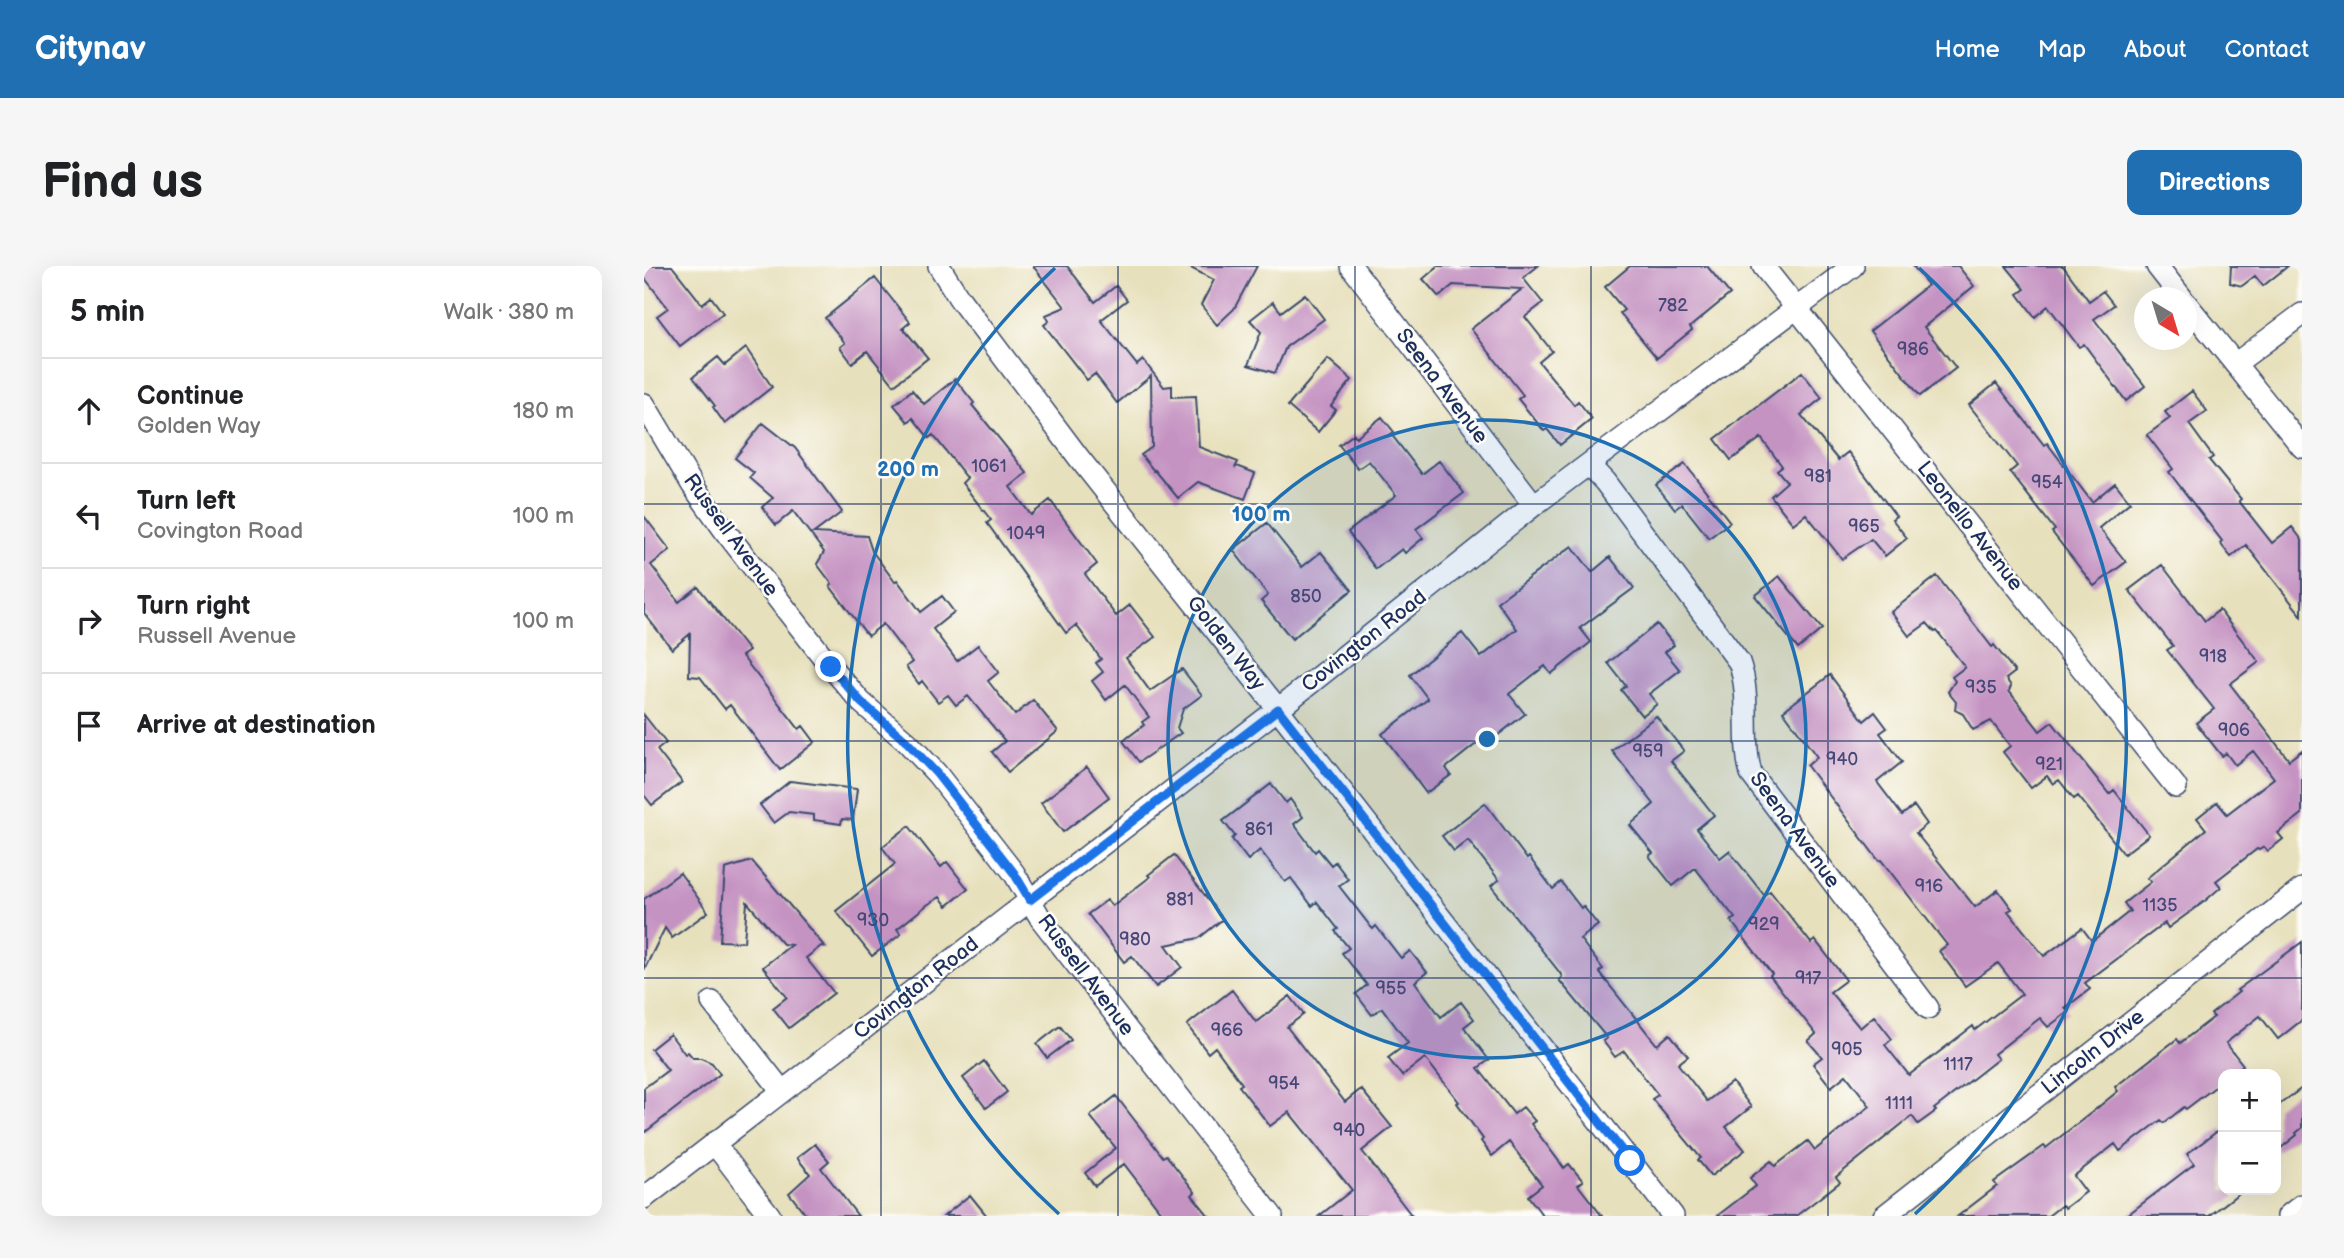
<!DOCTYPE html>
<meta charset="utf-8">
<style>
:root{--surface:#fff;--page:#f6f6f6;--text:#202124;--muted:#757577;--line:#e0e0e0;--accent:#1f6fb2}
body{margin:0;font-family:"Balsamiq Sans",sans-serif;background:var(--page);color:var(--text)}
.controls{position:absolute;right:21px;bottom:21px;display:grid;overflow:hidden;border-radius:14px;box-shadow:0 7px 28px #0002}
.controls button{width:63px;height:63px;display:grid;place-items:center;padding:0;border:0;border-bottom:2px solid var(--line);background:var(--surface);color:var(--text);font:35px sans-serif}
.compass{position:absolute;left:1490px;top:21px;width:63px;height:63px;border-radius:50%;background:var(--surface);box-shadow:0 7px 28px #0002;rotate:142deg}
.stop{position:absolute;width:21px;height:21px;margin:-16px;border:5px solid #1a73e8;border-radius:50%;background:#fff}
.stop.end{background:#1a73e8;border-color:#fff;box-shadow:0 2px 7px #0008}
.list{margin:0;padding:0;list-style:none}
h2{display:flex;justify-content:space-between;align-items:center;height:91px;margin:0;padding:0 28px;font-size:30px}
h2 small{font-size:23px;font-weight:400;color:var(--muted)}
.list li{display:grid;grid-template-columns:46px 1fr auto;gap:21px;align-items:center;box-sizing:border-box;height:105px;padding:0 28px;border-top:2px solid var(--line)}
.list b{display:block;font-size:26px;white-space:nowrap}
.list p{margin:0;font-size:23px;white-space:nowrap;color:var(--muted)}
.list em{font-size:23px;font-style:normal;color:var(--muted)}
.icon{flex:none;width:38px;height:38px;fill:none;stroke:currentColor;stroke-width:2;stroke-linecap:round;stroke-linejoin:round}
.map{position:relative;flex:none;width:1658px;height:950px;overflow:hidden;border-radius:14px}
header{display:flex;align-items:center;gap:42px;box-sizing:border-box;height:98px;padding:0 35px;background:var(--accent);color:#fff}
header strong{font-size:33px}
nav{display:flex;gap:38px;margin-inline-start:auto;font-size:24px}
.intro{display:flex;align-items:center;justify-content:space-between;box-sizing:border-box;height:168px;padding:0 42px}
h1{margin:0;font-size:49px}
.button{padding:18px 32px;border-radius:14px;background:var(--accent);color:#fff;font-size:24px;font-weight:700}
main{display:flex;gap:42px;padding:0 42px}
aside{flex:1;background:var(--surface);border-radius:14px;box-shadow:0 7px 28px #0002}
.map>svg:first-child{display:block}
.building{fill:#c593c2}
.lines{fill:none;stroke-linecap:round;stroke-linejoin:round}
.street-casing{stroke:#3a4a6c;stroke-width:24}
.street{stroke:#fff;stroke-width:21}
.route{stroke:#1a73e8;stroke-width:9}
.grid{fill:none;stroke:#1b2f5e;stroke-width:2;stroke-opacity:0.55}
.ring{fill:none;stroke:#1f6fb2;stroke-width:3.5}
.labels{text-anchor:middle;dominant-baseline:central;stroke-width:5;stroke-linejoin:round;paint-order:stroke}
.number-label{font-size:18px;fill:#464877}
.street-label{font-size:21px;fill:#1b2f5e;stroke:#fdfcf7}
.centre{fill:#1f6fb2;stroke:#fdfcf7;stroke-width:3.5}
.ring-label{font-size:21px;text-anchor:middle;font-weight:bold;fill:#1f6fb2;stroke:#fdfcf7;stroke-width:5;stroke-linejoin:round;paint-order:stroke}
</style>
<header>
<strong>Citynav</strong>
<nav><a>Home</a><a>Map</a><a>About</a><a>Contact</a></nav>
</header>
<div class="intro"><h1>Find us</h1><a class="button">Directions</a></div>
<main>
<aside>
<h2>5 min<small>Walk · 380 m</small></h2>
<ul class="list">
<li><svg class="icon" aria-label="ahead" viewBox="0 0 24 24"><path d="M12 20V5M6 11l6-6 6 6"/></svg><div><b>Continue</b><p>Golden Way</p></div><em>180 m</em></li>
<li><svg class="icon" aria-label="left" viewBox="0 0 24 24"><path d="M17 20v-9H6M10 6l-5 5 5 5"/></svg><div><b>Turn left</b><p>Covington Road</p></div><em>100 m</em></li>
<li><svg class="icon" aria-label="right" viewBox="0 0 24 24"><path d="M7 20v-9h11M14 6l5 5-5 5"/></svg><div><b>Turn right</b><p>Russell Avenue</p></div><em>100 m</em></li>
<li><svg class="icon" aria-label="arrive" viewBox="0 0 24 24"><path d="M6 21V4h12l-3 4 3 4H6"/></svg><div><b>Arrive at destination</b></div></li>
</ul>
</aside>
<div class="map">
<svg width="1658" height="950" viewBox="0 0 1658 950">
<rect width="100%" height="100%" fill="#fdfcf7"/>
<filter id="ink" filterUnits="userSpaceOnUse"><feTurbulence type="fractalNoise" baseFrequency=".0143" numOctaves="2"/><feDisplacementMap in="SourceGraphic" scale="14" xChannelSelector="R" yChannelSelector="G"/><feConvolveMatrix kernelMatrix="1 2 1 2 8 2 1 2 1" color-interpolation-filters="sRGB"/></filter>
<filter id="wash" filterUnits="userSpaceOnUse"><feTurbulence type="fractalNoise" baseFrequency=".00686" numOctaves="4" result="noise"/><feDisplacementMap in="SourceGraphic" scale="28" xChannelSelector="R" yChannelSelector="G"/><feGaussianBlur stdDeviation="1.57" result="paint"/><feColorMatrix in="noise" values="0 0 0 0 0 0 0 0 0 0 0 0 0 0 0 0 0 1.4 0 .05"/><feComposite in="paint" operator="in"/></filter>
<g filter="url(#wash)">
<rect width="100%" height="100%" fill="#e7e0bc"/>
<g id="blocks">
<path class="building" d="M0,0H28L58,38L67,31L79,47L36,80L13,50L24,42L0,11Z
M389,0H423L451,36L472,20L483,34L457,54L493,99L499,94L520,121L528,120V131L552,130L555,181L594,196L591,202L593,200L611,207L601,233L554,216L534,232L511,204L510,205L497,189L508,181L507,110L473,137L451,108L443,114L400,59L405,55L402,49L421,41Z
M543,0H613L590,43L573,59L557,39L570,14Z
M794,0H894L879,12L899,37L881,51L908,85L895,96L930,139L934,135L948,153L916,179L903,163L900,165L874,133L879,129L827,63L878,23L809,19L795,31L779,13Z
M986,0H1063L1086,28L1046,61L1048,64L1013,92L976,47L980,44L961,21Z
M1269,0H1314L1330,20L1280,61L1312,102L1276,130L1226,65L1284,19Z
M1362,0H1419L1445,35L1459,25L1470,39L1450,53L1501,120L1482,135L1440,78L1435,81L1404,40L1391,51L1374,28L1381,23Z
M1587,0H1644L1619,20L1611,10L1598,20L1586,17Z
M231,12L266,56L259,62L284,92L250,119L223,85L208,97L196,81L201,77L181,52Z
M661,28L680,53L642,81L631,107L604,99L617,66L606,54L629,36L637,46Z
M102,82L128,121L81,158L69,141L71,140L49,111L74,91L81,99Z
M684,93L708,114L687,140L692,144L674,166L644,140Z
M1158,106L1178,132L1157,149L1194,194L1204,186L1252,250L1248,253L1263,272L1241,290L1227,273L1198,293L1162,248L1149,258L1127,230L1143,216L1133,204L1138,200L1117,172L1087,194L1071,173Z
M311,113L330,137L328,139L383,207L366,221L387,249L406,234L453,298L441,308L472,350L486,339L511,371L482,392L506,425L538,403L558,429L539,443L533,462L537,467L495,496L479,475L500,459L498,456L505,451L481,419L462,434L448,415L459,406L452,397L457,393L432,359L422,367L412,353L343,257L347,254L318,217L323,212L289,169L285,172L269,152L264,156L250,139L268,124L280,138Z
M1352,117L1400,179L1403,177L1448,236L1471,217L1486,236L1455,262L1482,296L1450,320L1408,266L1411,264L1366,206L1373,200L1325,139Z
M1548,125L1563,145L1545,158L1569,191L1565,194L1597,233L1595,235L1628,277L1648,261L1658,274V350L1602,279L1587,291L1576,277L1578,275L1525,206L1529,203L1503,169L1526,152L1521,146Z
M738,151L750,166L747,168L778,208L795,195L820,227L772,263L779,272L761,287L758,283L732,303L704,266L752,229L725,195L714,203L695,179L710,168L712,171Z
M119,157L151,182L198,246L170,267L223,270L228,285L251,316L253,314L277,346L298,330L310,346L289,363L313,395L334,379L355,406L344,415L371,449L389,434L414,465L364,506L348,486L361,475L324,430L312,439L304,429L294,436L278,415L275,418L262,401L268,396L239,358L224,370L186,320L188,318L173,298L180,286L149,245L132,259L118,241L129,232L106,212L110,207L91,192Z
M1041,198L1086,256L1065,272L1038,238L1031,243L1012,219Z
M0,250L26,284L7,299L35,336L54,321L105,385L98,390L155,463L159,460L171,476L136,504L86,439L81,443L56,411L45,410L46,368L28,383L0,347Z
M623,257L658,301L677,286L708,324L648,373L617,335L624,329L589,284Z
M928,280L948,306L966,291L990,322L936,362L947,376L907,408L901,400L865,428L881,448L845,476L841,471L802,502L807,509L782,527L738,468L784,433L766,409L818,367L837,391L873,363L853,336Z
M1518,299L1561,355L1575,344L1615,396L1586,418L1645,494L1658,484V548L1634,567L1639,573L1624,585L1620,581L1615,584L1613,583L1572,615L1577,621L1561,635L1524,662L1521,657L1441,717L1446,723L1421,742L1424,746L1404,761L1396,752L1350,788L1354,793L1290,843L1292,845L1274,858L1268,850L1192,911L1196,916L1152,950H1073L1112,920L1106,912L1127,895L1131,900L1164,875L1171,884L1226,840L1202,809L1187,821L1169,798L1178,791L1164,775L1172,768L1126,710L1128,708L1087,655L1091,652L1051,602L1029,620L1005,590L1009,587L986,559L1010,538L968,485L1012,450L1040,485L1027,495L1070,549L1053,563L1076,592L1085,585L1120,629L1126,625L1167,677L1171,674L1202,714L1186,726L1216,762L1230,750L1248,773L1241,779L1265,809L1329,760L1331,764L1378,728L1354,697L1321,720L1295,685L1303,679L1237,594L1235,595L1163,500L1173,491L1139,445L1186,409L1220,455L1231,446L1243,462L1236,467L1258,496L1233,516L1258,549L1270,540L1283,558L1272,567L1331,641L1354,624L1368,643L1364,645L1400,690L1438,662L1448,675L1486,645L1480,637L1507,616L1503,612L1562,563L1553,552L1573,536L1583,548L1630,512L1609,485L1591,499L1582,487L1578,490L1552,457L1570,443L1523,384L1529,380L1485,324Z
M1135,310L1178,363L1154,383L1111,330Z
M1293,310L1348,381L1350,379L1371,406L1362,413L1367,420L1365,425L1396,465L1408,456L1465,528L1470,524L1505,569L1480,588L1434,530L1430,533L1415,514L1409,518L1403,510L1387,522L1359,486L1366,480L1347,455L1329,464L1319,448L1311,444L1312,436L1304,426L1311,415L1308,411L1321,401L1293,365L1291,366L1283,357L1265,370L1247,346Z
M1013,358L1030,379L1021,386L1036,404L1005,428L1013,438L998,450L977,424L982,420L964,397Z
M0,449L22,477L13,484L38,516L8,539L0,529Z
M443,501L465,531L419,566L397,537Z
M146,515L213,523L209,554L198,553L197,558L170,554V549L145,546L130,557L116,539Z
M627,518L642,537L646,533L659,551L650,558L671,586L674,583L687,599L691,596L704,613L695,620L727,661L729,663L732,660L757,692L766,685L783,706L771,716L797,751L817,736L830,753L820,761L845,794L834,802L870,848L879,841L891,855L887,858L920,902L925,898L939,915L934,919L958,950H899L884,930L898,919L865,876L848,890L837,875L839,873L813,837L815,836L781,792L758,810L744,792L764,777L738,742L728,749L712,728L723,719L698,687L705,682L691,665L694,663L673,636L668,640L647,612L641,616L616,584L604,594L588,573L591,570L579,555Z
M841,537L883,593L885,591L909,623L917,616L937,642L939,640L954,659L936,673L959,703L955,706L1013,779L1026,768L1044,790L1034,798L1063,835L1088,816L1107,841L1082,861L1101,884L1067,910L1054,894L1057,892L1008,833L1014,829L980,785L971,791L959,775L963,772L915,714L918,711L916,707L847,620L855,614L824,574L810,585L798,570Z
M265,560L297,601L303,596L324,623L303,640L296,631L283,639L253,663L257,668L228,690L192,645L251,598L238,581Z
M530,589L579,653L555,672L522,679L538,701L512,721L488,690L480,696L444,648L463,634L468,640L506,611L504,609Z
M108,595L181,681L177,680L162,692L190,727L145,762L129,742L143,731L119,701L147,679L139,678L103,636L100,676L76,675L81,603Z
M36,607L64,646L28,672L21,662L0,704V633Z
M1658,676V754L1634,773L1616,750L1582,777L1599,799L1588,808H1579V815L1542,843L1540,841L1520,857L1517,854L1476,885L1471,878L1430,910L1442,926L1421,942L1418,939L1404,950H1314L1353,920L1350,916L1400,880L1402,882L1447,847L1474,825L1471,821L1533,773L1536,777L1570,751L1567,748L1595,726L1593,724Z
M588,724L612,756L646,730L660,748L643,761L701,836L717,823L748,861L718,885L768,950H675L708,924L645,846L626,860L595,820L598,818L571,781L564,787L543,759Z
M416,760L427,774L403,792L393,778Z
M26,768L41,788L44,786L49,792H57L68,797L76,808L0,867V822L24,804L7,783Z
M340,795L363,826L342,842L319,812Z
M1658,822V862L1652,867L1653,869L1632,886V841Z
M472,830L519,891L522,889L551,926L548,929L565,950H520L480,898L451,920L441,907L472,882L446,850Z
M1579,861V924H1599L1565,950H1482L1550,898L1543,888Z
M171,878L185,895L177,902L214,950H163L145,927L166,908L153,892Z
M326,929L343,950H300Z"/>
</g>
</g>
<g filter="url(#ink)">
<use href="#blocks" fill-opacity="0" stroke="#3a4a6c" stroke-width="2"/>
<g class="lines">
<g class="street-casing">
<path id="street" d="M295,0L315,32L435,192L634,443L1029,950
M707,0L890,239
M1119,0L1532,521
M1513,0L1538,32
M1542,37L1658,181
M1591,98L1658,48
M0,138L49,220L81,265L187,401L217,436L263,476L293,508L370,607L397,653L628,950
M945,199L961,216L1095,396C1108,432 1097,471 1107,508L1284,742
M68,736L138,825
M70,877L126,950
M0,932L634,443L890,239L1209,0
M1240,950L1658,623
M1644,950L1658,939"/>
</g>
<use href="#street" class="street"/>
</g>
</g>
<g class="lines" filter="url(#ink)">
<path class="route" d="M187,401L217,436L263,476L293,508L370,607L386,634L634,443L986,895"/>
</g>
<path class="grid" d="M237,0V950M474,0V950M711,0V950M947,0V950M1184,0V950M1421,0V950M0,238H1658M0,475H1658M0,712H1658"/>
<circle cx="843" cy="473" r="319" fill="#1f6fb2" fill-opacity=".12"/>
<g class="ring">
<circle cx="843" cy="473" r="319"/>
<path d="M415 948A639 639 0 0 1 411 2M1275 2A639 639 0 0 1 1271 948"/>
</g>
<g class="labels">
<g class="number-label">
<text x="1029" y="39">782</text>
<text x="1269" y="83">986</text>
<text x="345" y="200">1061</text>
<text x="1174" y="210">981</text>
<text x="1403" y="216">954</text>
<text x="1220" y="260">965</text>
<text x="382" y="267">1049</text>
<text x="662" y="330">850</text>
<text x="1569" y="390">918</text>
<text x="1337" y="421">935</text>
<text x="1590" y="464">906</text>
<text x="1004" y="485">959</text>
<text x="1198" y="493">940</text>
<text x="1405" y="498">921</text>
<text x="615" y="563">861</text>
<text x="1285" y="620">916</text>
<text x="536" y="633">881</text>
<text x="1516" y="639">1135</text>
<text x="229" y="654">930</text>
<text x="1120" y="658">929</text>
<text x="491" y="673">980</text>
<text x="1164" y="712">917</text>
<text x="747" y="722">955</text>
<text x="583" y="764">966</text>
<text x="1203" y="783">905</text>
<text x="1314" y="798">1117</text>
<text x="640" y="817">954</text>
<text x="1255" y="837">1111</text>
<text x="705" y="864">940</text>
</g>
<g class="street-label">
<text transform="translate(798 120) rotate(53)">Seena Avenue</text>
<text transform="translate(1326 260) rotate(52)">Leonello Avenue</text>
<text transform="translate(87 269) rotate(54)">Russell Avenue</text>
<text transform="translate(720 375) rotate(-38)">Covington Road</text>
<text transform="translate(582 377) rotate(52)">Golden Way</text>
<text transform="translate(1151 564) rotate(54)">Seena Avenue</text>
<text transform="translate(442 709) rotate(53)">Russell Avenue</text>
<text transform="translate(272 722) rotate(-38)">Covington Road</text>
<text transform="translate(1449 786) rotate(-38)">Lincoln Drive</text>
</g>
</g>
<circle cx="843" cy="473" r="10" class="centre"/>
<g class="ring-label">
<text x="264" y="210">200 m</text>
<text x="617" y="255">100 m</text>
</g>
</svg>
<div class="controls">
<button>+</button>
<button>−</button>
</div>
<svg class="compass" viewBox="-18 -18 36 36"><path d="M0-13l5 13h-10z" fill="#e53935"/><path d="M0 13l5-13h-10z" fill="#757577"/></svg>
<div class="stop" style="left:986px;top:895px"></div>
<div class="stop end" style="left:187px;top:401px"></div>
</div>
</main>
